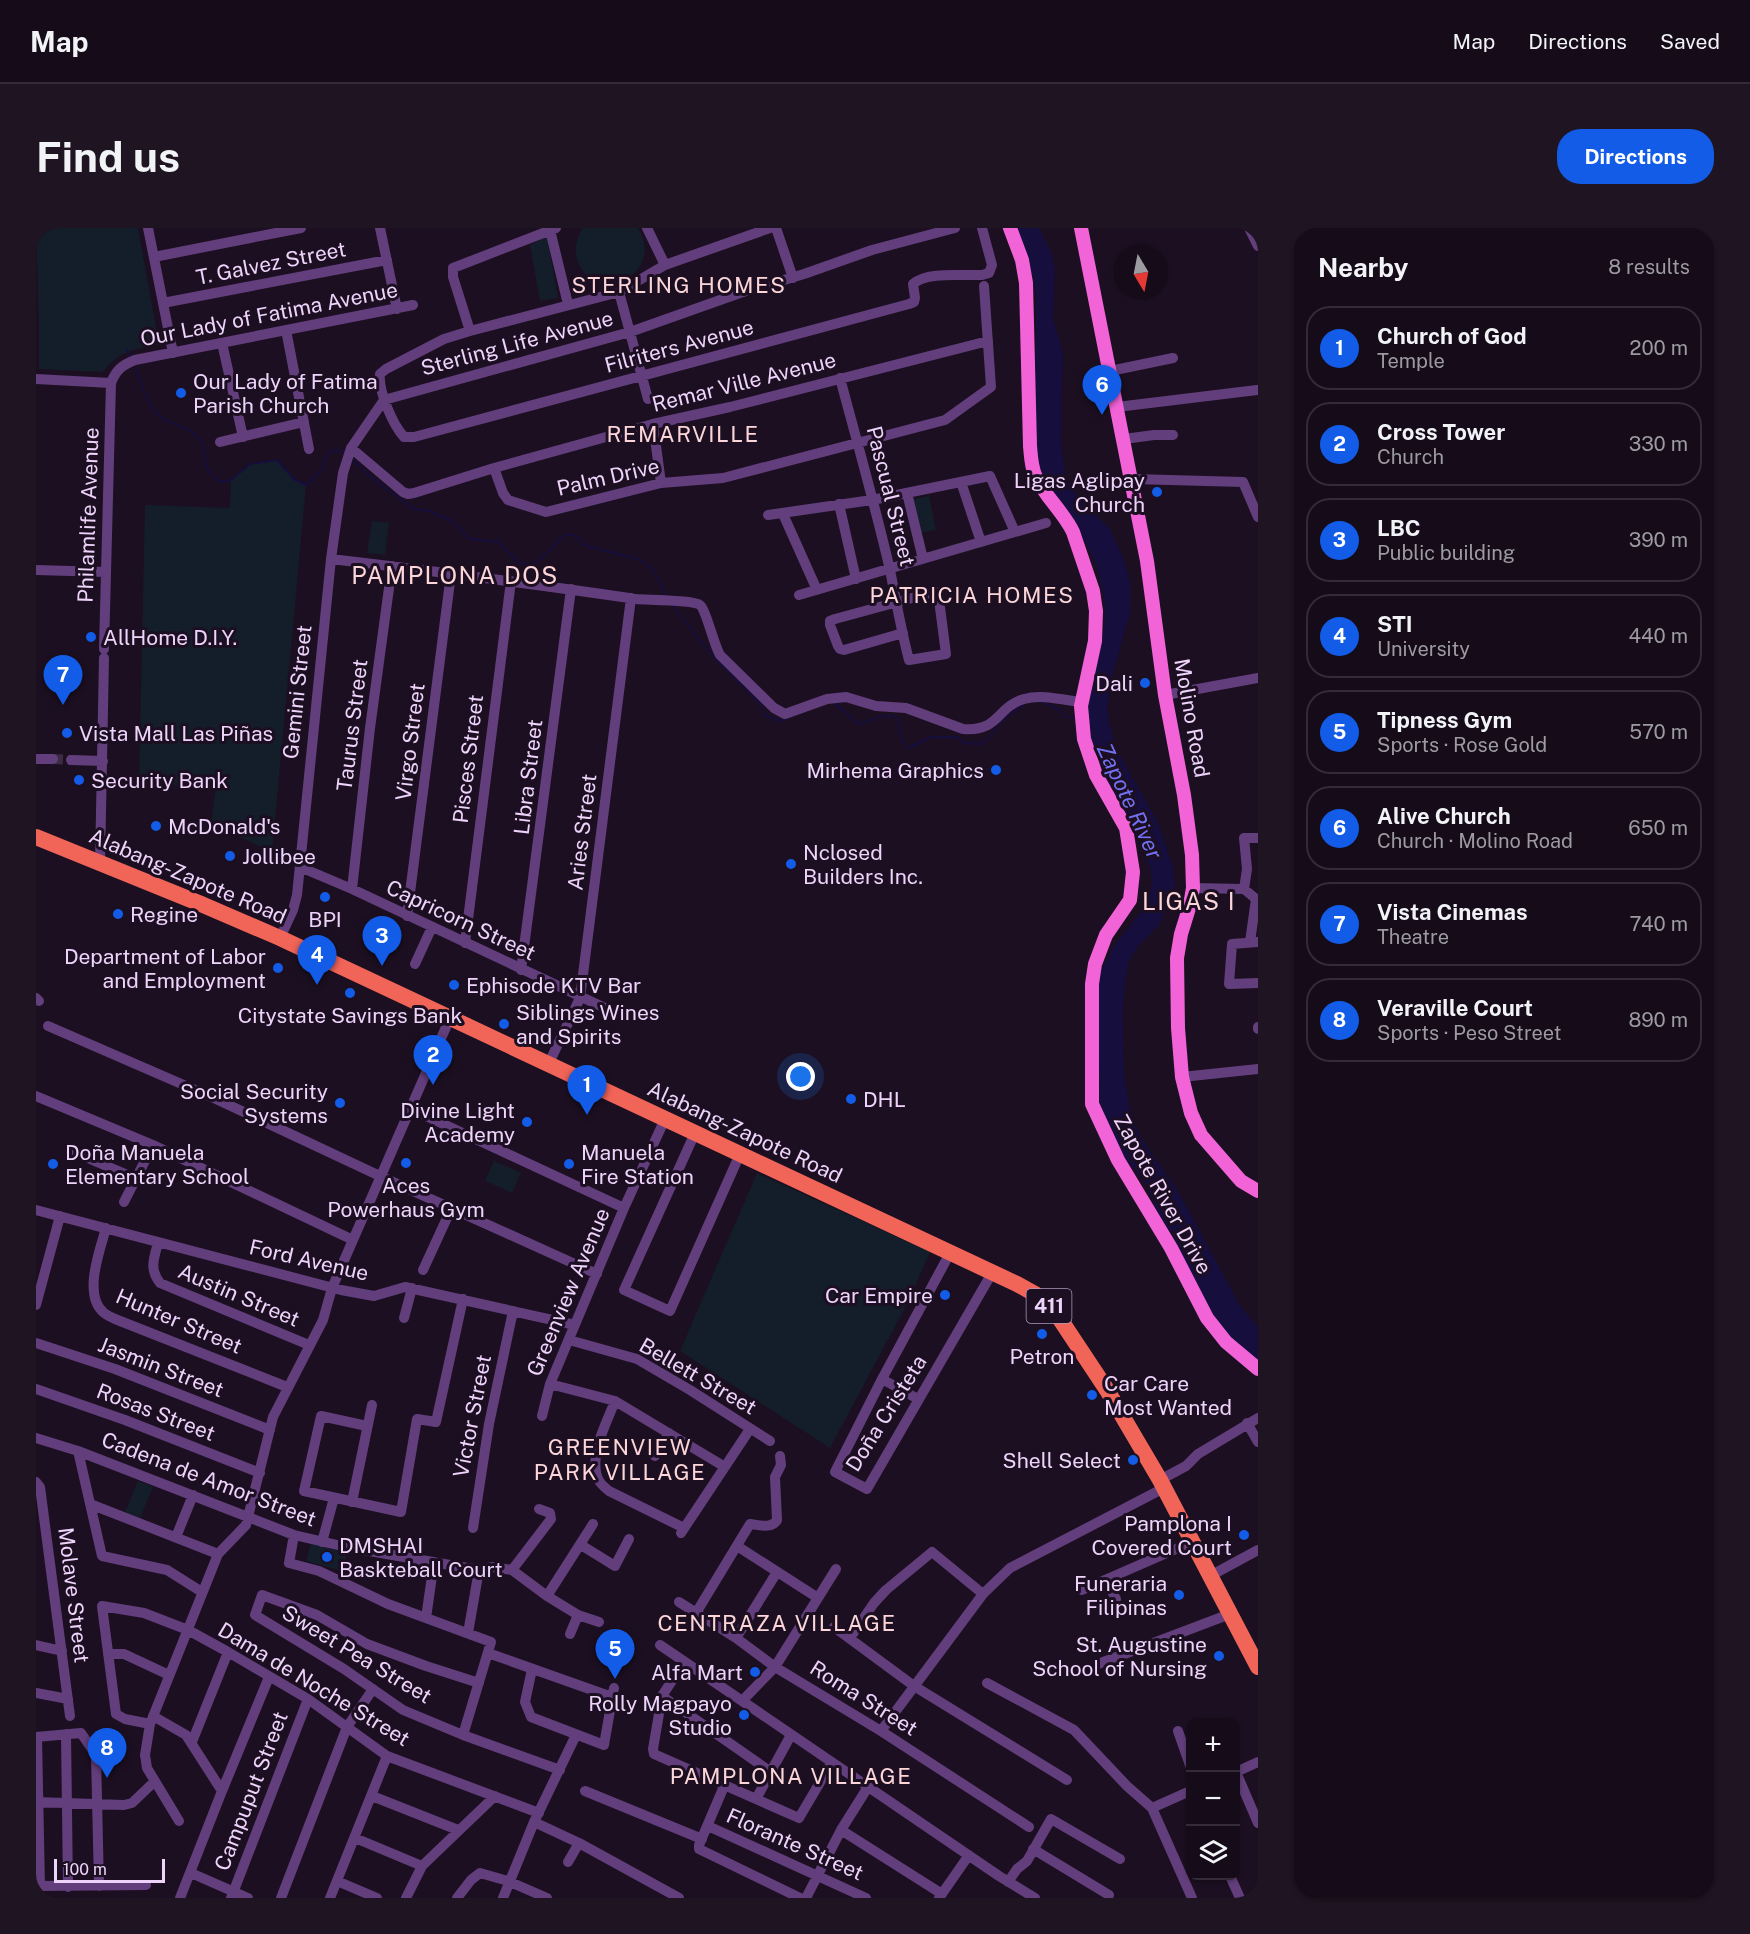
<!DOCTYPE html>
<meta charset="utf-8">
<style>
:root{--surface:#150b19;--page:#1e1422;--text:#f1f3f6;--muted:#9d9ba2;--line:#342b38;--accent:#135ce7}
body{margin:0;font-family:"Public Sans",sans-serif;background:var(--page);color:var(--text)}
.controls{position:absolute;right:18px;bottom:18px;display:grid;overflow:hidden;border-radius:12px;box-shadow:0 2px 4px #0004}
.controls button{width:54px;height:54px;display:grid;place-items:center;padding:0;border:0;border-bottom:2px solid var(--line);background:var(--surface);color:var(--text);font:30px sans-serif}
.compass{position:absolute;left:1078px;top:18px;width:54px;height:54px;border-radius:50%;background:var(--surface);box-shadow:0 2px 4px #0004;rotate:170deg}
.scale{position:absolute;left:18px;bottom:15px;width:111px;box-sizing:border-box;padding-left:6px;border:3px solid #eed3fb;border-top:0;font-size:16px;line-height:21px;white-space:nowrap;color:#eed3fb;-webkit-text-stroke:4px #1c0f21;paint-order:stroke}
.you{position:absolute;left:765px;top:849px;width:21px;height:21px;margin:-15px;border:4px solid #fff;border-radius:50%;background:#1a73e8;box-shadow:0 0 0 9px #1a73e833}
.badge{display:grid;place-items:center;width:39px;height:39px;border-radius:50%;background:var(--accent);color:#fff;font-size:20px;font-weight:700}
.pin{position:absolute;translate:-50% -50px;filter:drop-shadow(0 2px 3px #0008)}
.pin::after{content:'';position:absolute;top:32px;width:21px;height:18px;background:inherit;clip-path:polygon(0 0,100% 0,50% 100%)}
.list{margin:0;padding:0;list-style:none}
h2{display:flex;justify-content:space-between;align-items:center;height:78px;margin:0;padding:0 24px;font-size:26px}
h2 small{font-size:20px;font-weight:400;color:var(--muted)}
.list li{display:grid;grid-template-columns:39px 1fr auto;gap:18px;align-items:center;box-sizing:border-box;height:84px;margin:0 12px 12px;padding:0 12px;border:2px solid var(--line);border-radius:24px}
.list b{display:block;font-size:22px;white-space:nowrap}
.list p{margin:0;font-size:20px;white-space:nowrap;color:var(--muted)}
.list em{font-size:20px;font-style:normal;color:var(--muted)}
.icon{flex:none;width:33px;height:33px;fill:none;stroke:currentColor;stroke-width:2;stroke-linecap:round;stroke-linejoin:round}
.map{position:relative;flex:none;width:1222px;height:1670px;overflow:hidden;border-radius:24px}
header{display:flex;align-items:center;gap:36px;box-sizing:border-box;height:84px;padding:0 30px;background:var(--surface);border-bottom:2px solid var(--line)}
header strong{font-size:28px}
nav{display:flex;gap:33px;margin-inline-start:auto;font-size:21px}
.intro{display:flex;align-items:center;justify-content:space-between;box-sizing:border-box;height:144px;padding:0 36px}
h1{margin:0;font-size:42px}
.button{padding:15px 27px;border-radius:24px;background:var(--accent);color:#fff;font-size:21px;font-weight:700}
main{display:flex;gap:36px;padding:0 36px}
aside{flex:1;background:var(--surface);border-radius:24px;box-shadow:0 2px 4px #0004}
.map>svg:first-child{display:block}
.green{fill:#131e2a}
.water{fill:#160e3c}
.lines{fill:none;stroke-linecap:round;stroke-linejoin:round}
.stream{stroke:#160e3c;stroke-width:2}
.minor-tunnel{stroke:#3c2c42;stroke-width:10;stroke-dasharray:10 5;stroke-linecap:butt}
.minor{stroke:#633e7c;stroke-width:10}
.major{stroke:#f263d8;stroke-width:14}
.highway{stroke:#f16458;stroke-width:16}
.poi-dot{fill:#135ce7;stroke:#1c0f21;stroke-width:2}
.labels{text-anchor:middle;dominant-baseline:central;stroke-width:6;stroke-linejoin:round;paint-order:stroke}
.shield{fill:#1c0f21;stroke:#af98ba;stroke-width:1.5}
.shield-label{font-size:20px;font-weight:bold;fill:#eed3fb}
.street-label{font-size:21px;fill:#eed3fb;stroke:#1c0f21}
.poi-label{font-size:21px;fill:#eed3fb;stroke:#1c0f21;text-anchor:start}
.neighbourhood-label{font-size:22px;letter-spacing:1.5px;fill:#fbd5d8;stroke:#1c0f21}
.water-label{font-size:22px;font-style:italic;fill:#7371f3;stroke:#1c0f21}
.quarter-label{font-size:24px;letter-spacing:1.5px;fill:#fbd5d8;stroke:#1c0f21}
</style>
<header>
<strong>Map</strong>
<nav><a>Map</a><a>Directions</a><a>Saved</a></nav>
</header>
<div class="intro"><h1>Find us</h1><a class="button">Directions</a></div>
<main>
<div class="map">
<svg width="1222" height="1670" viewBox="0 0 1222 1670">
<rect width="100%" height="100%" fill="#1c0f21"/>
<path class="green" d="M0,0H102L123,117C95,122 86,122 66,144L3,141V95Z
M547,0H602C631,49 556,79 541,31C538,20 541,9 547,0Z
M511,8L522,70L504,73L494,17Z
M241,232L258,251L270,257L236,624L175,595L180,559L103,556L109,277L194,280L195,252L214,236Z
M893,268L900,302L883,305L875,272Z
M336,293L353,295L349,327L331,325Z
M458,933L485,945L476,965L449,953Z
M721,945L894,1024L872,1074L794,1220L644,1123Z
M102,1253L117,1259L104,1290L89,1284Z
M275,1315L311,1326L306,1343L270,1333Z"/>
<path class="water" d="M981,0H1003L1016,26L1019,42L1017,91L1027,123L1025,211L1029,249L1041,268L1074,301L1088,332L1094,355V385L1077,445L1071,482L1079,519L1122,595L1137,639L1139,656L1135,672L1123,697L1103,717L1093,733L1090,748L1087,779L1088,845L1093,878L1098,895L1106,911L1142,963L1203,1076L1222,1099V1137L1184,1100L1160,1056L1135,1004L1123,988L1108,953L1087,927L1068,889L1064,874L1061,774L1063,747L1077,719L1105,684L1114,667L1116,653L1114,639L1105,619L1054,522L1051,480L1054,456L1066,411L1069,392V374L1060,337L1052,320L1040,296L1011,260L1002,239L999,199L1000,67L997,49Z"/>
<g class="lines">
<path class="stream" d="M91,121L94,127
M100,140C106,158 111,178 126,190C136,197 151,198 160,207C177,224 159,240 186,254L195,252L214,236L241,232L258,251L270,257L285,242L291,226L295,222L305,223L309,227
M316,232L342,255L378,281L394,283L416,293L434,311L463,314L483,335L499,336L529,307C539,306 543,308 547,317L602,331L617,341L631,369
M635,376L675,426L724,476L728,487L744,493L750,491
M1007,474L1024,482L1030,489L1041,490
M797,475C808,480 812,490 824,496C836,492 850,483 862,491L866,513L873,520L895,509H921L928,515L945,516L952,511L966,493L988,476"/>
<path class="minor-tunnel" d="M17,531L35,532"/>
<path class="minor" d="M112,0L137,125
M344,0L361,81
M611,0L629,37
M734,0L629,37L583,64L434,103L408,111L350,141L344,146C342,163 357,197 368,209H378L873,76L878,74L879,70L877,56C891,43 927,48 946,47L953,45L956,37L946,0
M740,0L757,50
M1213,0L1222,18
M514,2L532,76
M118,29L265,0
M583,64L612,171
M127,75L351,32
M250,102L273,221
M434,103L417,49V40L520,0
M186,115L207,209
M1074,143L1137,130
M804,150C821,214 839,277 854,342C860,372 865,402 873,432L910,426L902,364H898L799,391L794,393V397L802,418L804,421L808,422L867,405
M0,151L75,155
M1081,179L1221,162
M617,196L625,255
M1088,211L1118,207H1137
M184,214L268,194
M315,220L367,264L372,266L378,265L458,240L617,196L694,179L952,113
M458,240L467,265L472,272L510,284L625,255L687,250L909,192L955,159L948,58
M1096,251L1207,254L1222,289
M925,254L945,314
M871,265L887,331
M803,276L820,351
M747,286L781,362
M732,287L836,272L954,248L979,304
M295,331C397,343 498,356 600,371C611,372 658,372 664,377C670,382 678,417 684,427L738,480L749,486L791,471L810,469L840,478L870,480L927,501C964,504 960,479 988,471C1006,466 1027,472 1045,474
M0,342L70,344
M763,367L1010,295
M68,421L75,155C80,142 86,137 99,132L377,77
M1129,467L1222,450
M0,531H17
M35,532L67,533
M64,635L68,430
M264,639L316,661L569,780
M1157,660L1208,661L1220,671L1214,714
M316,661L334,500L356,338
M1208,661L1211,641L1208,610H1222
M371,688L415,346
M244,710L257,682L261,667L295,331L307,245L315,220L348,172L594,104L704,65L768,46L836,22L919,0
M1222,714L1196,716L1193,756L1222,755
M429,715L475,353
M379,736L396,699
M485,742L535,361
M0,770L3,773
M12,798L180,871L346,949L561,1046
M1222,799V801
M512,837L544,770L595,370
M1146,849L1222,841
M0,868L117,917L317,1012
M375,881L588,980
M659,905L588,1062L634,1083L704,926
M40,925L101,951
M88,974L117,917
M0,982L305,1062L338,1068L369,1059L539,1097
M70,1000C64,1022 47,1066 67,1084C70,1087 75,1089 79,1091L251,1159
M122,1015C118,1030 113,1041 124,1055L273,1117
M914,1025L846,1151L799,1244L831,1261L956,1045
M387,1042L416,979
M0,1077L24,988
M368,1090L376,1060
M533,1112L601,1131L654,1162L734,1213
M0,1115L79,1141L234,1202
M846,1151L882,1171
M514,1156L579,1173L689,1239
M0,1161L89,1192L224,1245
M579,1173C571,1194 556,1221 560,1244C561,1253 567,1258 573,1263L648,1300
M506,1188L514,1156L588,980L629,891
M1211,1195L1222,1214
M331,1198L285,1188L268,1263L365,1284L381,1191L400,1194L427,1071
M0,1210L42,1223L258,1307L310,1319L443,1342L456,1339L476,1342L511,1368L542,1387L563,1394
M42,1223L66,1328L131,1342L166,1364
M619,1228L633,1205
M1124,1252L1150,1238L1162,1226L1222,1190
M0,1254L4,1259L34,1488
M316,1274L336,1177
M54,1276L182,1326
M437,1300L453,1196L477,1083
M645,1305L714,1201
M258,1307L253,1335L283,1343L352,1376L455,1414L427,1507
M140,1309L157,1267
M286,1314L298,1270
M545,1317L579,1338L593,1311
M701,1318L782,1370
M476,1342L515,1291L514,1285L503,1281
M1174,1348L1222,1322
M1070,1352L1080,1371
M1046,1362L1156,1314
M511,1368L557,1296
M643,1374L700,1410L739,1439L845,1503L993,1599
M660,1385L714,1296C723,1297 736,1301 741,1292L739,1249L745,1237L744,1228
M390,1390L398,1334
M798,1399L878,1458L1031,1552
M432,1405L443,1342
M534,1406L542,1387
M700,1410L741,1344
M814,1410L838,1375L850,1362L896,1324L947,1366
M0,1417L26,1423
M624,1417L963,1648L999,1670
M452,1425L576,1469
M72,1426H88L133,1447
M648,1434L626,1468L617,1521L618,1526L763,1590L796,1534
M1062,1436L1194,1386
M496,1441L489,1474L495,1489L568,1517L578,1460
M443,1455L390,1438L331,1416L281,1387L226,1367L219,1387L308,1441L367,1482L427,1507L524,1542
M951,1455L1038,1502L1091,1558L1116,1580L1156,1670
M0,1465L32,1471
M626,1468L735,1544
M706,1473L739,1439L800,1341
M117,1488L150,1507L186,1563L144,1670
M114,1496L89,1491L80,1486L66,1378L108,1385L152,1402L192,1424L272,1471L351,1528L503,1585
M845,1503L947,1366L974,1340L1128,1260
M1142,1503L1154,1537
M30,1506L32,1659
M0,1509L45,1505L60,1527L63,1658
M1,1509L4,1659
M156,1514L192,1424
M1200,1544L1222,1595
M1200,1544L1222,1534
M689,1556L663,1617V1621L764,1670
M186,1563L233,1449
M549,1563L666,1611
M336,1568L422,1602
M720,1571L755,1507
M0,1574L88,1577L96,1575L118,1554
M1116,1580L1154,1563
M143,1593L111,1540L109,1527L114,1496L182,1326L210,1297L237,1189L287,1092L296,1060L414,790
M498,1594L543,1615L643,1670
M672,1598L830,1670
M805,1602L906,1666
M319,1610L386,1638
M997,1621L1073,1667
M532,1634L543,1615
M155,1645L212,1670
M1194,1648L1204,1670
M301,1653L341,1670
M972,1654L981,1641L991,1633L1015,1591L1084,1631
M0,1658L110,1657
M195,1670L272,1471
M245,1670L311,1499L337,1461
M294,1670L351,1528
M370,1670L386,1638L459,1568
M421,1670L435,1652L444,1645L472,1653L511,1670
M467,1670L498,1594L540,1507
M770,1670L805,1602L832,1559
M903,1670L933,1627"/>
<path class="major" d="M974,0L986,32L990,55L994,218C995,228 995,237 999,247C1008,268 1027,283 1037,304L1057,363L1060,383L1059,413L1045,478L1048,511L1060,547L1090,600L1097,644L1094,672L1070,707L1059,736L1056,756V876L1082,932L1135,1020L1171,1090L1190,1114L1222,1141
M1045,0L1111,333L1129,467L1148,567L1156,627L1157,660L1154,677L1145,706L1141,730L1142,800L1146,849L1155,885L1165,907L1205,953L1222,963"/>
<path class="highway" d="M0,609L165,676L244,710L981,1056L999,1066L1022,1088L1071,1162L1124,1252L1222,1439"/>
</g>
<g class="poi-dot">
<circle cx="145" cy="165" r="6"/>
<circle cx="1121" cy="264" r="6"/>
<circle cx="55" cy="409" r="6"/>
<circle cx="1109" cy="455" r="6"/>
<circle cx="31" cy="505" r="6"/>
<circle cx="960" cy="542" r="6"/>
<circle cx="43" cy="552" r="6"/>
<circle cx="120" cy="598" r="6"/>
<circle cx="194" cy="628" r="6"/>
<circle cx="755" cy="636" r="6"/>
<circle cx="289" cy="669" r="6"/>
<circle cx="82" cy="686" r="6"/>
<circle cx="242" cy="740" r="6"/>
<circle cx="418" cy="757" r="6"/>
<circle cx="314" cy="765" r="6"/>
<circle cx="468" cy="796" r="6"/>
<circle cx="815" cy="871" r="6"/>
<circle cx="304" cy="875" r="6"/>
<circle cx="491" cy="894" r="6"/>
<circle cx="370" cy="935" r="6"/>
<circle cx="17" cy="936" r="6"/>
<circle cx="533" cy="936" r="6"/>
<circle cx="909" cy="1067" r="6"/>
<circle cx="1006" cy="1106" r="6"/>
<circle cx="1056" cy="1167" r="6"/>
<circle cx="1097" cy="1232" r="6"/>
<circle cx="1208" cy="1307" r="6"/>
<circle cx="291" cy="1329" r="6"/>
<circle cx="1143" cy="1367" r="6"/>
<circle cx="1183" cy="1428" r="6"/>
<circle cx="719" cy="1444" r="6"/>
<circle cx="708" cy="1487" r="6"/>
</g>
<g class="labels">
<rect class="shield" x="990.5" y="1061" width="45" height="34" rx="4.5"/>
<g class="shield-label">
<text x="1013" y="1078">411</text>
</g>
<g class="street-label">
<text transform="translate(235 35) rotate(-11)">T. Galvez Street</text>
<text transform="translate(233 86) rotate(-11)">Our Lady of Fatima Avenue</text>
<text transform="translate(481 115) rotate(-15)">Sterling Life Avenue</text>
<text transform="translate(643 118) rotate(-15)">Filriters Avenue</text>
<text transform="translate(708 154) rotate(-14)">Remar Ville Avenue</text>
<text transform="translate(572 249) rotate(-13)">Palm Drive</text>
<text transform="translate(855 268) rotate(76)">Pascual Street</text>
<text transform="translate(52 287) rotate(-88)">Philamlife Avenue</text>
<text transform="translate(261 464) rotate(-84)">Gemini Street</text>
<text transform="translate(1156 490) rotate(80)">Molino Road</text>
<text transform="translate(316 497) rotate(-83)">Taurus Street</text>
<text transform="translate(374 514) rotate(-83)">Virgo Street</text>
<text transform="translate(432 531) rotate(-83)">Pisces Street</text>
<text transform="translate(492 549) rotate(-83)">Libra Street</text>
<text transform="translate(546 604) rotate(-83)">Aries Street</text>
<text transform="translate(152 648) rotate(23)">Alabang-Zapote Road</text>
<text transform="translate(425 692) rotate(25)">Capricorn Street</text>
<text transform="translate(709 904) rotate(25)">Alabang-Zapote Road</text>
<text transform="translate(1127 966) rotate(61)">Zapote River Drive</text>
<text transform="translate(273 1032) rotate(13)">Ford Avenue</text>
<text transform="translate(532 1064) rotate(-67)">Greenview Avenue</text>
<text transform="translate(203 1067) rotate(23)">Austin Street</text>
<text transform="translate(143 1093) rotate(23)">Hunter Street</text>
<text transform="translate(125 1139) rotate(21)">Jasmin Street</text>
<text transform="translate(662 1148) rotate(30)">Bellett Street</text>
<text transform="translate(120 1184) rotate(21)">Rosas Street</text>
<text transform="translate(850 1185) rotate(-58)">Doña Cristeta</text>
<text transform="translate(436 1188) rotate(-79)">Victor Street</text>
<text transform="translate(173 1251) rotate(21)">Cadena de Amor Street</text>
<text transform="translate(38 1367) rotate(83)">Molave Street</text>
<text transform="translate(321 1426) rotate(31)">Sweet Pea Street</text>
<text transform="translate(278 1456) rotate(31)">Dama de Noche Street</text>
<text transform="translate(828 1470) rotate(32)">Roma Street</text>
<text transform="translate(215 1563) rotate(-69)">Campuput Street</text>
<text transform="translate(759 1616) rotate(24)">Florante Street</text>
</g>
<g class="poi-label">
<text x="157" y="153">Our Lady of Fatima<tspan x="157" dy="24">Parish Church</tspan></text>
<text x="1109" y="252" text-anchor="end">Ligas Aglipay<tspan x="1109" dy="24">Church</tspan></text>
<text x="67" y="409">AllHome D.I.Y.</text>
<text x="1097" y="455" text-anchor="end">Dali</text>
<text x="43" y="505">Vista Mall Las Piñas</text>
<text x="948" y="542" text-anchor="end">Mirhema Graphics</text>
<text x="55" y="552">Security Bank</text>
<text x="132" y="598">McDonald's</text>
<text x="767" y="624">Nclosed<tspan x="767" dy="24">Builders Inc.</tspan></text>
<text x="206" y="628">Jollibee</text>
<text x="94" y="686">Regine</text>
<text x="289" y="691" text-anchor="middle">BPI</text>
<text x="230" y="728" text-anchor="end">Department of Labor<tspan x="230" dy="24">and Employment</tspan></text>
<text x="430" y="757">Ephisode KTV Bar</text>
<text x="480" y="784">Siblings Wines<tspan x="480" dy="24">and Spirits</tspan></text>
<text x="314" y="787" text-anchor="middle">Citystate Savings Bank</text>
<text x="292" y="863" text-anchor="end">Social Security<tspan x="292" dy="24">Systems</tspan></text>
<text x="827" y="871">DHL</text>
<text x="479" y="882" text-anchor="end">Divine Light<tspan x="479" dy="24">Academy</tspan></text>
<text x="29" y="924">Doña Manuela<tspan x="29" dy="24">Elementary School</tspan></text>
<text x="545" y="924">Manuela<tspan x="545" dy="24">Fire Station</tspan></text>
<text x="370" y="957" text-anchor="middle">Aces<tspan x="370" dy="24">Powerhaus Gym</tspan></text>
<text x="897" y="1067" text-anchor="end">Car Empire</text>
<text x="1006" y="1128" text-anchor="middle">Petron</text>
<text x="1068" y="1155">Car Care<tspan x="1068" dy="24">Most Wanted</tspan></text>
<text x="1085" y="1232" text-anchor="end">Shell Select</text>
<text x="1196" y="1295" text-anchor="end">Pamplona I<tspan x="1196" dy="24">Covered Court</tspan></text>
<text x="303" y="1317">DMSHAI<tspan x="303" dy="24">Baskteball Court</tspan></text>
<text x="1131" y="1355" text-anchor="end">Funeraria<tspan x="1131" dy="24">Filipinas</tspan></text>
<text x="1171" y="1416" text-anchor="end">St. Augustine<tspan x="1171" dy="24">School of Nursing</tspan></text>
<text x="707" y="1444" text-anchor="end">Alfa Mart</text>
<text x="696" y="1475" text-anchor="end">Rolly Magpayo<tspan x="696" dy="24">Studio</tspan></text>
</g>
<g class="neighbourhood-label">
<text x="643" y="57">STERLING HOMES</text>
<text x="647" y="206">REMARVILLE</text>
<text x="936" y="367">PATRICIA HOMES</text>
<text x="584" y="1219">GREENVIEW<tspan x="584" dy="25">PARK VILLAGE</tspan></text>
<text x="741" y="1395">CENTRAZA VILLAGE</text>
<text x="755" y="1548">PAMPLONA VILLAGE</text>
</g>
<g class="water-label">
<text transform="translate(1094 573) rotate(65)">Zapote River</text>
</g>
<g class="quarter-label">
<text x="419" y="347">PAMPLONA DOS</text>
<text x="1153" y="673">LIGAS I</text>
</g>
</g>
</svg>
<div class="controls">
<button>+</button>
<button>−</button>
<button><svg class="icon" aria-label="layers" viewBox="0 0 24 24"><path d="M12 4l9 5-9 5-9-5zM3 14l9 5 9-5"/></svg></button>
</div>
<svg class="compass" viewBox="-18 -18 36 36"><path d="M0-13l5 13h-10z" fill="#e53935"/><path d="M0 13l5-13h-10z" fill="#9d9ba2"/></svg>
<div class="scale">100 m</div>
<div class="you"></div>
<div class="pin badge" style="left:551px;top:887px">1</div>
<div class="pin badge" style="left:397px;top:857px">2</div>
<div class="pin badge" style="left:346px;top:738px">3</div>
<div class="pin badge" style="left:281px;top:757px">4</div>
<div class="pin badge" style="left:579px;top:1451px">5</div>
<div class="pin badge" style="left:1066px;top:187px">6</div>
<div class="pin badge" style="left:27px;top:477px">7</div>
<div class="pin badge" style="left:71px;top:1550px">8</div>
</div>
<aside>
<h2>Nearby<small>8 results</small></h2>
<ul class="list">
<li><span class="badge">1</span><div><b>Church of God</b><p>Temple</p></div><em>200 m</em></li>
<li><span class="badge">2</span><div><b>Cross Tower</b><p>Church</p></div><em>330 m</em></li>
<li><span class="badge">3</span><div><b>LBC</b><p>Public building</p></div><em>390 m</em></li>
<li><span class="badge">4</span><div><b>STI</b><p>University</p></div><em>440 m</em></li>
<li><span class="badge">5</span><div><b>Tipness Gym</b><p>Sports · Rose Gold</p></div><em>570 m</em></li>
<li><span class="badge">6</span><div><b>Alive Church</b><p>Church · Molino Road</p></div><em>650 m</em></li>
<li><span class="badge">7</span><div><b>Vista Cinemas</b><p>Theatre</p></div><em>740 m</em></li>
<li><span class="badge">8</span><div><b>Veraville Court</b><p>Sports · Peso Street</p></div><em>890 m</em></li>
</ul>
</aside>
</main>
